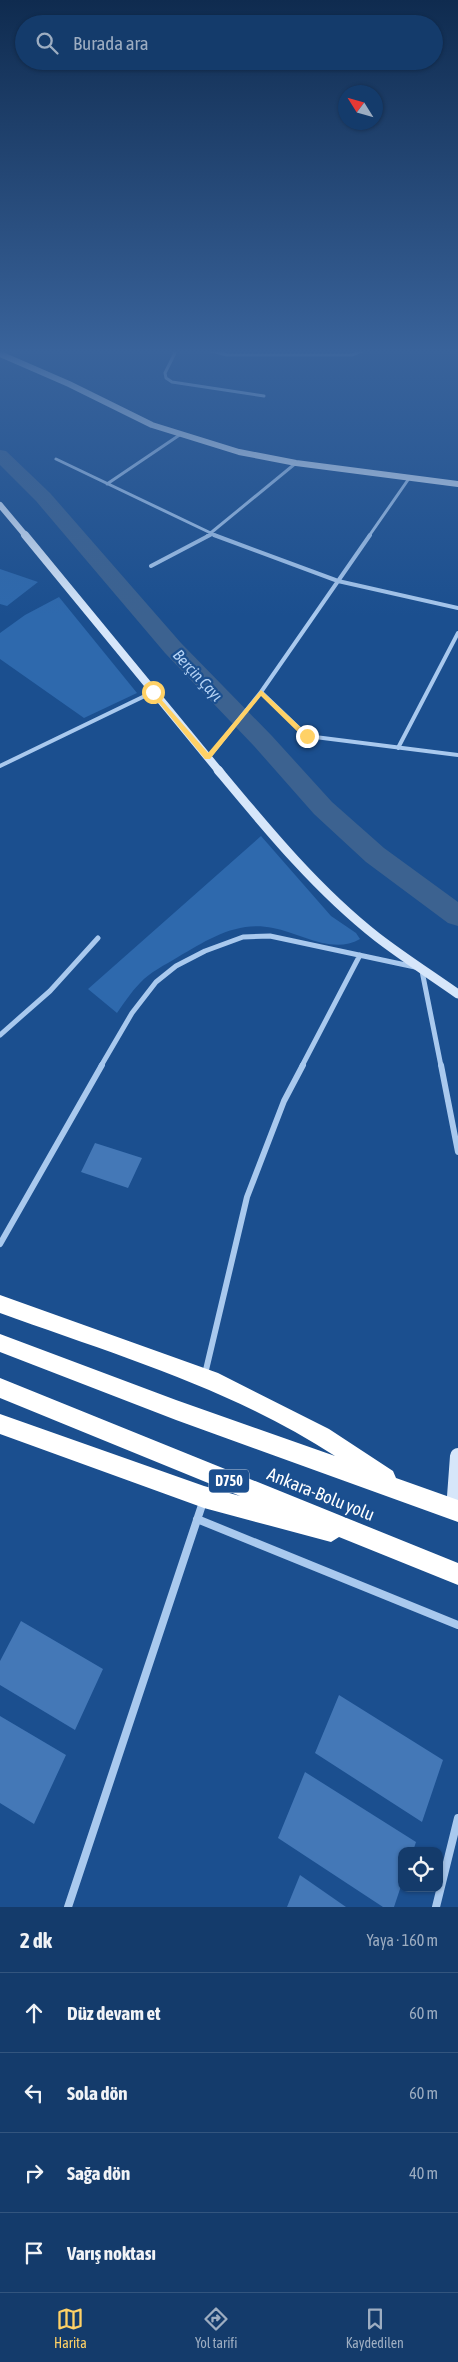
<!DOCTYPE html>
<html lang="tr">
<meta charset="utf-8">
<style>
:root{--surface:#143b6b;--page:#1d4271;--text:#f1f3f6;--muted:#9dadc1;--line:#33557e;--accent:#ffd166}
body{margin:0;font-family:"Asap Condensed",sans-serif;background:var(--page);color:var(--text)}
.controls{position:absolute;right:15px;bottom:15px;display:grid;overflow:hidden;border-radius:10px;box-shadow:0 1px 4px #0004}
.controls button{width:45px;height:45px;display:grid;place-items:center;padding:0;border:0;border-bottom:1px solid var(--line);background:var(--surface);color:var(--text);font:25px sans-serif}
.compass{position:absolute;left:338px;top:85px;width:45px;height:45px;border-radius:50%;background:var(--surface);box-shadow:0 1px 4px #0004;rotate:307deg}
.stop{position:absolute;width:15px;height:15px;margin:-11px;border:4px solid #ffd166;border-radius:50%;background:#fff}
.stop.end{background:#ffd166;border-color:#fff;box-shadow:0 1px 5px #0008}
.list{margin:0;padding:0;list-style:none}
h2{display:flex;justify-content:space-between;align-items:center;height:65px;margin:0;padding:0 20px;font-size:21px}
h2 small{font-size:16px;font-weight:400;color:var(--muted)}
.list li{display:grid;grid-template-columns:32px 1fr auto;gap:15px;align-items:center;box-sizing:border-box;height:80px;padding:0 20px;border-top:1px solid var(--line)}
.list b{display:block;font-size:19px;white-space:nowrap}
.list em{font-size:16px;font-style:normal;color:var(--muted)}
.icon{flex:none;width:28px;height:28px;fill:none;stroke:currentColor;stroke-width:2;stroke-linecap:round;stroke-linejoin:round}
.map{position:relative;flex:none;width:458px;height:1907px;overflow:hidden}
.search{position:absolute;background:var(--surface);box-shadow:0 1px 4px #0004;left:15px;right:15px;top:15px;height:55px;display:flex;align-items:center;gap:12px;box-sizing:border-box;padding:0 18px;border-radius:28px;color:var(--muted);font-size:19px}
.sheet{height:385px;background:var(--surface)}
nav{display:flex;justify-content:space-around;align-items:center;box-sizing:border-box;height:70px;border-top:1px solid var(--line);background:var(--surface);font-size:14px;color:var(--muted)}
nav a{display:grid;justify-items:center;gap:2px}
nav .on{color:var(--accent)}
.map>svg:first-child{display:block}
.green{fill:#2e69ad}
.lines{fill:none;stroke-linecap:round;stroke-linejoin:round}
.river{fill:#3c6290;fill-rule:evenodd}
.building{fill:#4478b7}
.street-far4{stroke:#a9c9ee;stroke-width:3}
.street-far3{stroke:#a9c9ee;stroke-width:4}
.street-far2{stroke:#a9c9ee;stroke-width:5}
.street-far1{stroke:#a9c9ee;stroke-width:6}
.street{stroke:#a9c9ee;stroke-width:8}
.secondary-far3{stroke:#d6e6fa;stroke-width:6}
.secondary-far2{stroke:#d6e6fa;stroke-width:8}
.secondary-far1{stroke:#d6e6fa;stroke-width:9}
.secondary{stroke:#d6e6fa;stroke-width:16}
.highway{fill:#fff;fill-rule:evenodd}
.route{fill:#ffd166}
.labels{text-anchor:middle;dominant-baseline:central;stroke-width:4.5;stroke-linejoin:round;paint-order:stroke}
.shield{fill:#1b4f8f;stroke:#bbcadd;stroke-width:1}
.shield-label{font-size:14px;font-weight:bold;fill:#fff}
.water-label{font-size:16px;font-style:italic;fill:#b5d3f5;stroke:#1b4f8f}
.near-street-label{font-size:18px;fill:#fff;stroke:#1b4f8f}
</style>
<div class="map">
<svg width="458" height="1907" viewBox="0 0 458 1907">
<rect width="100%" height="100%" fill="#1b4f8f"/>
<path class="green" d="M0,569L38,582L7,606L0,604Z
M59,597L137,693L84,718L0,659V633L25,615Z
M261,836L331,916L356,933L360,939C332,955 301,933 273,928C237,920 207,940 178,957C165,965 150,972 140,983C131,992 124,1003 117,1013L88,989Z"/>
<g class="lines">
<path class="river" d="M0,450L6,451L50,493L181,643L272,736L332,802L384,848L458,902V926L448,923L366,862L314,814L254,746L165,653L36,501L0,465Z"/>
</g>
<path class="building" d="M95,1143L142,1158L128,1188L81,1172Z
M21,1621L103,1669L75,1730L0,1685V1661Z
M339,1695L443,1760L422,1822L315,1753Z
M0,1716L66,1755L34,1824L0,1803Z
M305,1772L416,1842L413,1851H402V1883L394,1907H383L278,1838Z
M300,1875L346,1907H287Z"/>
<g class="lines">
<path class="street-far4" d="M177,349L165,373L166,378L172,382L264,396
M203,349L227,355H352L366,349
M56,459L217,536
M107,484L181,434
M207,536L296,463
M369,536L410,477"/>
<path class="street-far3" d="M214,535L338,581L458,608
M151,566L210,535
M261,692L307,736L458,755
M398,748L458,633
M208,758L261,692L370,535
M0,766L153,692"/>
<path class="street-far2" d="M422,971L441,1066
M0,1035L50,991L98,938
M101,1066L132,1013L156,982L176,966L205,951L243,937L270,936L415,967
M302,1066L360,955"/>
<path class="street-far1" d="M441,1065L458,1152
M0,1244L102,1065
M205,1374L247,1197L284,1101L303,1065"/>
<path class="street" d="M197,1519L458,1625
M68,1907L203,1502
M436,1907L458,1818"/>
<path class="secondary-far3" d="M0,354L69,384L152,425L239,452L296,463L458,484
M0,505L26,536"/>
<path class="secondary-far2" d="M25,535L219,771"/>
<path class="secondary-far1" d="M218,770C267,829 317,890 377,937C403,957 431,975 458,994"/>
<path class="secondary" d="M454,1510L458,1456"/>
<path class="highway" d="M0,1295L218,1373L329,1429L393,1471L396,1478L458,1500V1522L176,1420L0,1352V1334L176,1400L335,1456C233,1389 113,1354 0,1313Z
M0,1378L458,1563V1585L339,1537L331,1542L204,1508L0,1434V1414L204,1486L240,1496L0,1398Z"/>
</g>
<linearGradient id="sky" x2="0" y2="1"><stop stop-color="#0f2b4f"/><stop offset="0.57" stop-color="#39639b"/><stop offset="1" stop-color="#39639b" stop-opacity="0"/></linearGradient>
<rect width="458" height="616" fill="url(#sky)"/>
<path class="route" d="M153,690L208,753L261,690L310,736L304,738L261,696L210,759H205L151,693Z"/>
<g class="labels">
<rect class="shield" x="209" y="1469.5" width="40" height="23" rx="4"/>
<g class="shield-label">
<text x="229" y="1481">D750</text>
</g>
<g class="water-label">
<text transform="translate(198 675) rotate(47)">Berçin Çayı</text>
</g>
<g class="near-street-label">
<text transform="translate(321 1494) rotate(22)">Ankara-Bolu yolu</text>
</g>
</g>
</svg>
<div class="controls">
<button><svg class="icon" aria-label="locate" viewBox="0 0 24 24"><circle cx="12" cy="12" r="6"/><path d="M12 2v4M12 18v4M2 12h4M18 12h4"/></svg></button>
</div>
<svg class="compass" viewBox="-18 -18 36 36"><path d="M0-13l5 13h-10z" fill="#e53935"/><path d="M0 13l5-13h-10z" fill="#9dadc1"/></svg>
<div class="stop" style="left:153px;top:692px"></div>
<div class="stop end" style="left:307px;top:736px"></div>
<div class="search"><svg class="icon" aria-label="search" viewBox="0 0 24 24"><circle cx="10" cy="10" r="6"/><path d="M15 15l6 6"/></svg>Burada ara</div>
</div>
<section class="sheet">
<h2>2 dk<small>Yaya · 160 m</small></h2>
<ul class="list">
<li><svg class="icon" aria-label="ahead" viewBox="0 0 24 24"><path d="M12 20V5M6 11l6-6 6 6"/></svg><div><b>Düz devam et</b></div><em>60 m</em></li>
<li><svg class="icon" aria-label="left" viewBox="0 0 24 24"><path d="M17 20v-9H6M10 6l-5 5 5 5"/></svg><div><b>Sola dön</b></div><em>60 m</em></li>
<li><svg class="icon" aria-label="right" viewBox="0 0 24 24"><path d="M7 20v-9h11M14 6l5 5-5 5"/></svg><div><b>Sağa dön</b></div><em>40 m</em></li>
<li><svg class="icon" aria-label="arrive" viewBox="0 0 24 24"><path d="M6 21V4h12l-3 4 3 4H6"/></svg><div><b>Varış noktası</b></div></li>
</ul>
</section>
<nav>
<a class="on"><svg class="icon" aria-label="map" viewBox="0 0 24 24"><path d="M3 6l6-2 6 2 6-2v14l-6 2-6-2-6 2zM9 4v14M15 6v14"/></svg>Harita</a>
<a><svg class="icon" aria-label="directions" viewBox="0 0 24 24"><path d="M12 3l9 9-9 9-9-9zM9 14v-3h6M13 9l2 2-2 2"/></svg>Yol tarifi</a>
<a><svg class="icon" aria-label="saved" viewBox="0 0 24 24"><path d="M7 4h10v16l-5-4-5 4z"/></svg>Kaydedilen</a>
</nav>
